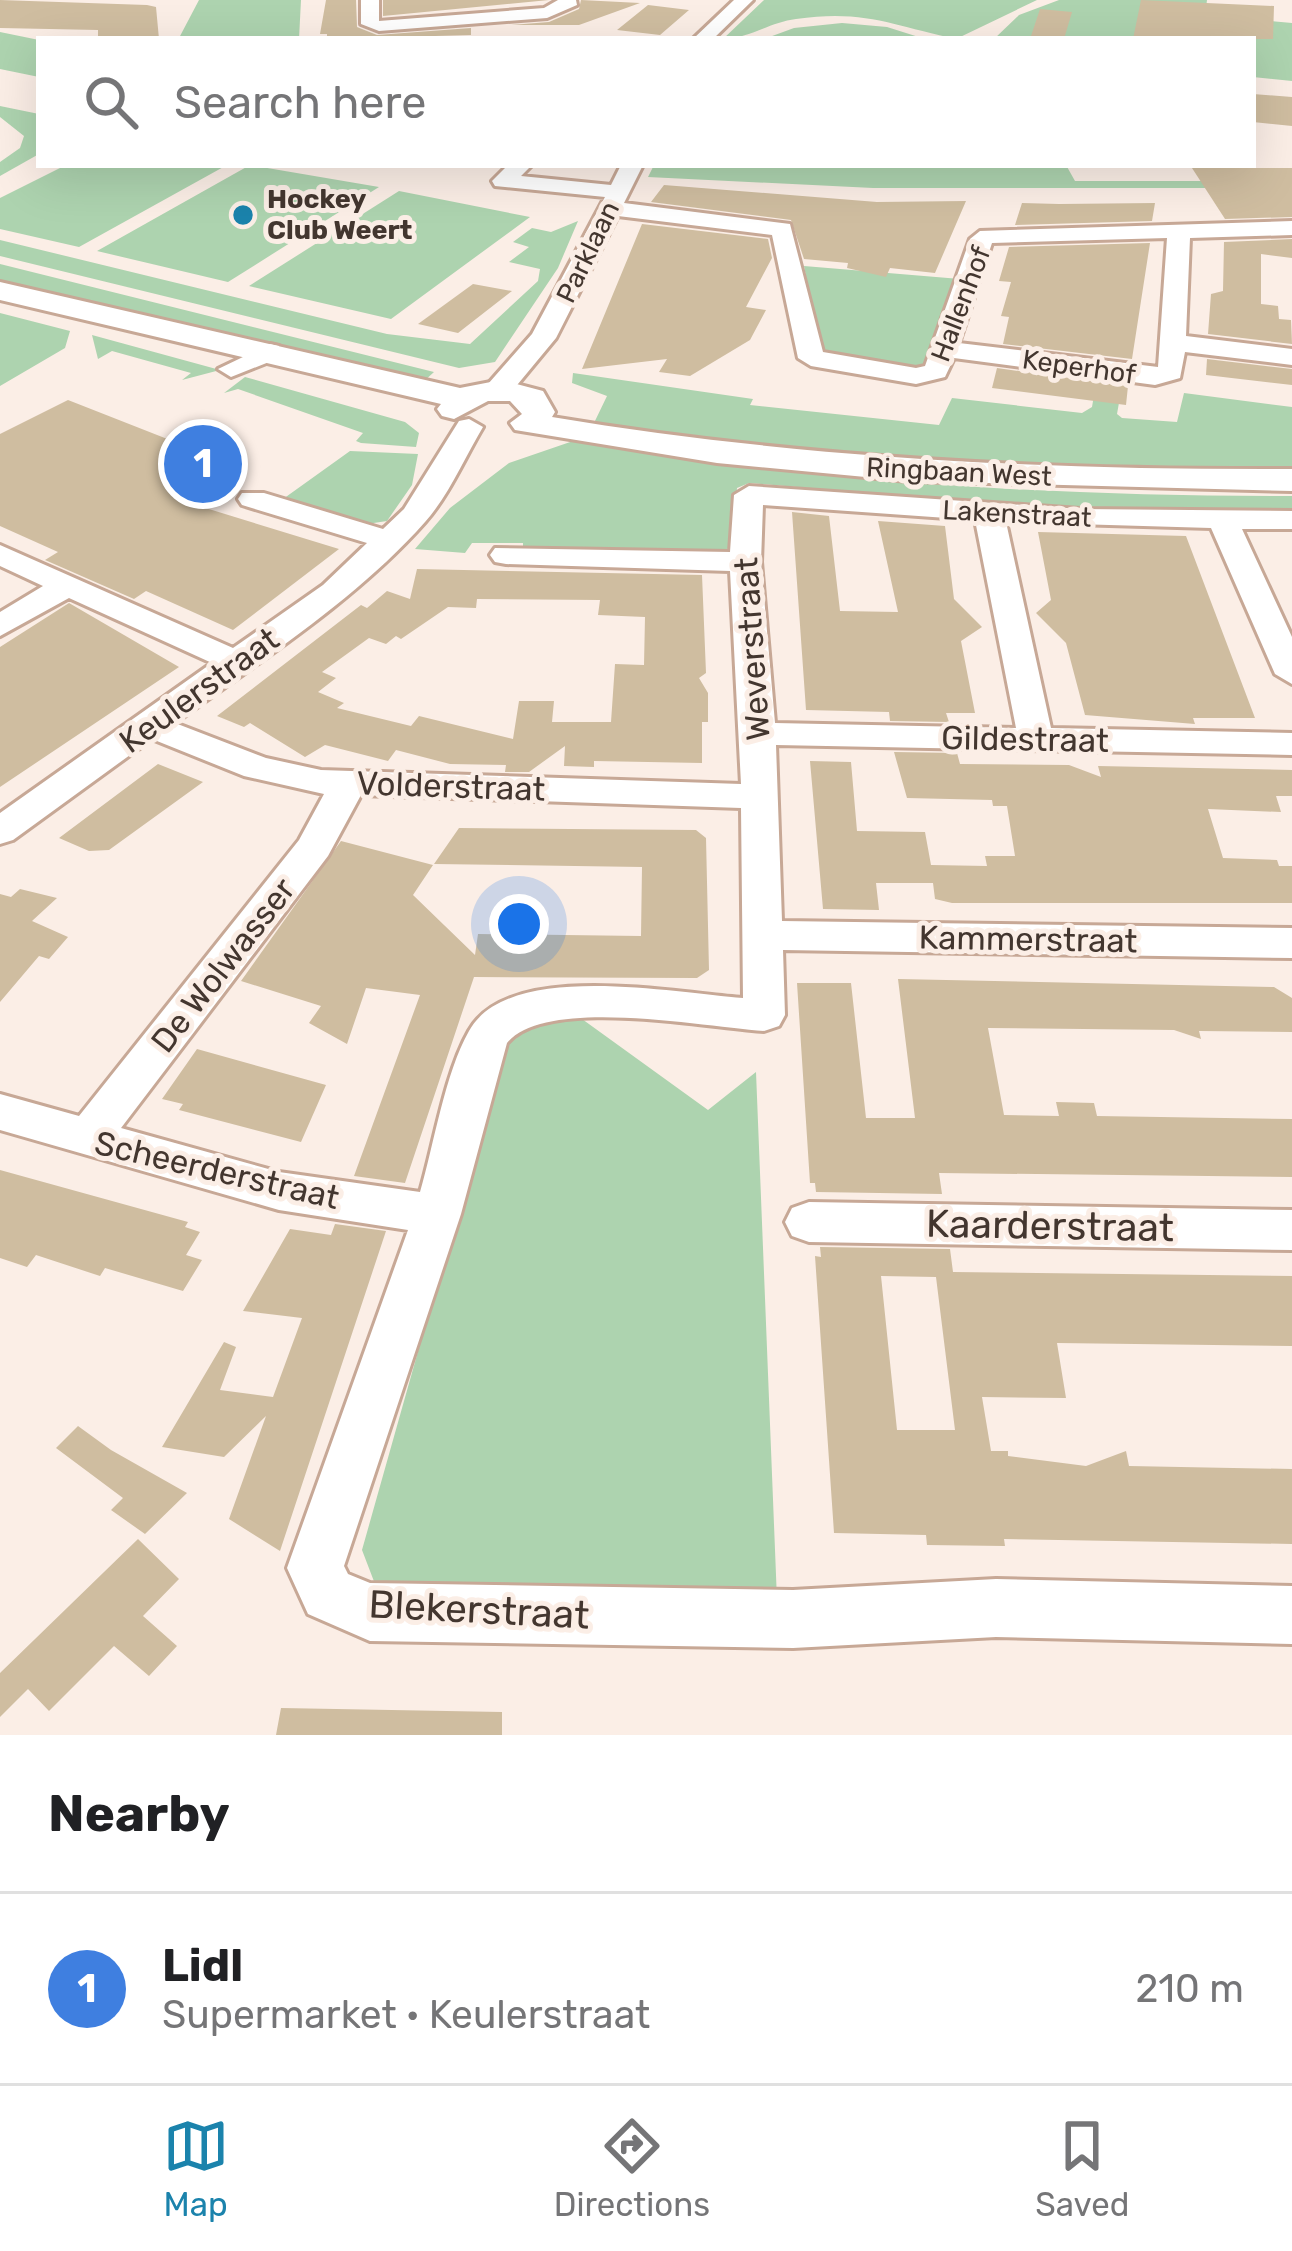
<!DOCTYPE html>
<meta charset="utf-8">
<style>
:root{--surface:#fff;--page:#f6f6f6;--text:#202124;--muted:#757577;--line:#e0e0e0;--accent:#1b83ac}
body{margin:0;font-family:Rubik,sans-serif;background:var(--page);color:var(--text)}
.you{position:absolute;left:519px;top:924px;width:42px;height:42px;margin:-30px;border:9px solid #fff;border-radius:50%;background:#1a73e8;box-shadow:0 0 0 18px #1a73e833}
.badge{display:grid;place-items:center;width:78px;height:78px;border-radius:50%;background:var(--accent);color:#fff;font-size:39px;font-weight:700}
.pin{position:absolute;translate:-50% -50%;border:6px solid #fff;box-shadow:0 3px 12px #0006}
.list{margin:0;padding:0;list-style:none}
h2{display:flex;justify-content:space-between;align-items:center;height:156px;margin:0;padding:0 48px;font-size:51px}
h2 small{font-size:39px;font-weight:400;color:var(--muted)}
.list li{display:grid;grid-template-columns:78px 1fr auto;gap:36px;align-items:center;box-sizing:border-box;height:192px;padding:0 48px;border-top:3px solid var(--line)}
.list b{display:block;font-size:45px;white-space:nowrap}
.list p{margin:0;font-size:39px;white-space:nowrap;color:var(--muted)}
.list em{font-size:39px;font-style:normal;color:var(--muted)}
.icon{flex:none;width:66px;height:66px;fill:none;stroke:currentColor;stroke-width:2;stroke-linecap:round;stroke-linejoin:round}
.map{position:relative;flex:none;width:1292px;height:1735px;overflow:hidden}
.search{position:absolute;background:var(--surface);box-shadow:0 12px 48px #0002;left:36px;right:36px;top:36px;height:132px;display:flex;align-items:center;gap:30px;box-sizing:border-box;padding:0 42px;border-radius:0px;color:var(--muted);font-size:45px}
.sheet{height:348px;background:var(--surface)}
nav{display:flex;justify-content:space-around;align-items:center;box-sizing:border-box;height:168px;border-top:3px solid var(--line);background:var(--surface);font-size:33px;color:var(--muted)}
nav a{display:grid;justify-items:center;gap:6px}
nav .on{color:var(--accent)}
.map>svg:first-child{display:block}
.green{fill:#add3af}
.building{fill:#cfbda0;fill-rule:evenodd}
.lines{fill:none;stroke-linecap:round;stroke-linejoin:round}
.minor-casing{stroke:#c7a896;stroke-width:6}
.major-casing{stroke:#c7a896;stroke-width:6}
.minor{fill:#fff;fill-rule:evenodd}
.major{fill:#fff;fill-rule:evenodd}
.poi-dot{fill:#1b83ac;stroke:#fbeee6;stroke-width:4.5}
.labels{text-anchor:middle;dominant-baseline:central;stroke-width:10;stroke-linejoin:round;paint-order:stroke}
.far-poi-label{font-size:27px;font-weight:bold;fill:#43362f;stroke:#fbeee6;text-anchor:start}
.far-street-label{font-size:27px;fill:#43362f;stroke:#fbeee6}
.street-label{font-size:33px;fill:#43362f;stroke:#fbeee6}
.near-street-label{font-size:39px;fill:#43362f;stroke:#fbeee6}
</style>
<div class="map">
<svg width="1292" height="1735" viewBox="0 0 1292 1735">
<rect width="100%" height="100%" fill="#fbeee6"/>
<path class="green" d="M199,0H301L299,39L179,38Z
M764,0H1037L956,39C894,26 865,9 796,19C770,22 748,39 723,39Z
M1059,0H1207L1202,39H994L1019,15Z
M1222,17L1292,23V81L1253,77V39H1221Z
M842,23L887,27L925,39H764L794,28Z
M0,32L39,40V77L0,69Z
M0,106L39,114V154L0,176V162L20,148L24,136L0,117Z
M66,165H227L79,247L0,229V198Z
M250,165L379,187L228,282L97,251Z
M654,165H1066L1075,181H1202L1194,165L1254,168L1232,169L1237,188H873L648,177Z
M399,191L530,217L391,319L249,286Z
M578,221L558,268L495,362L459,368L0,256V240L387,334L470,344L538,281L540,269L509,262L529,247L513,242L532,228L551,232Z
M0,264L434,372L422,383L0,282Z
M804,266L960,279L928,364L906,369L821,353Z
M0,313L70,331L65,348L0,386Z
M92,335L220,370L182,380L191,373L112,351L98,359Z
M573,373L753,399L750,405L939,425L952,398L1082,413L1092,407L1097,377L1123,380L1117,414L1122,418L1177,422L1184,393L1292,407V472C1059,479 824,461 594,423L607,396L572,383Z
M245,377L405,422L419,433L416,447L361,443L356,441L363,433L238,389L224,393Z
M576,440C814,483 1050,496 1292,496V512L1039,508L749,483L737,488L732,547L713,554L523,552V543H472L465,553L415,549L450,508L509,463Z
M350,451L418,454L412,485L387,521L367,524L283,499Z
M532,1017L582,1019L708,1110L756,1072L777,1600L375,1584L362,1550L505,1043Z"/>
<path class="building" d="M0,0L147,5L156,7L159,39H98V30L0,28Z
M326,0H356L357,27L377,35L471,28V35L327,39V34H320Z
M383,0H549L383,16Z
M581,0L640,3L579,25H511L549,22L579,9Z
M1141,0L1274,6L1273,39H1133Z
M648,5L689,10L660,35L617,30Z
M1040,9L1072,12L1064,39H1030Z
M1253,94L1292,97V126L1253,122Z
M1192,168H1292V217L1225,219Z
M664,185L877,202L966,201L935,273L890,268L886,277L847,268L848,263L804,259L791,220L651,202Z
M1022,203L1059,204L1155,203L1152,221L1015,225Z
M642,224L768,239L772,258L746,307L766,310L750,340L690,376L659,372L667,359L582,369Z
M1292,239V258L1261,254V304L1278,306L1279,319L1291,320L1292,344L1208,334L1211,294L1223,291L1224,242Z
M1150,243L1132,359L1003,344L1009,317L1001,316L1011,282L999,281L1009,247Z
M473,284L512,291L458,333L418,324Z
M1207,359L1292,369V385L1206,375Z
M997,368L1128,386L1126,405L992,388Z
M68,400L231,464L173,498L339,549L233,630L146,591L134,599L45,560L58,552L0,526V434Z
M792,512L829,516L840,611L898,612L878,521L945,526L954,599L982,627L961,641L975,713H946L949,722L890,721L889,712L806,710Z
M1038,532L1186,536L1255,718H1193L1195,724L1085,715L1066,643L1036,613L1051,600Z
M417,569L702,575L706,673L699,678L708,693V722H702V763L594,761V767L564,766L565,746L529,772H505L506,765L450,764L396,750L388,761L325,745L305,757L250,723L244,727L217,716L361,605L367,608L387,591L410,599ZM477,599L600,600L598,615L645,617L644,665L615,664L611,722H552L554,701H519L513,739L419,716L411,726L337,708L344,703L318,692L336,678L322,672L369,638L386,644L396,636L401,639L448,607L476,608Z
M69,603L179,667L0,787V647Z
M894,752L957,753L960,764L1069,765L1101,777L1098,766L1292,770V796H1276L1281,812L1208,809L1223,858L1277,860L1279,866H1292V903H952L935,899L933,883H876L879,910L823,909L810,761L851,762L857,831L925,832L931,865L987,866L985,856H1015L1007,806H993L992,800L907,798Z
M158,764L203,782L109,850L89,851L59,838Z
M459,828L696,830L706,838L709,970L697,978L474,977L405,1183L354,1176L420,995L366,988L347,1044L309,1023L321,1006L241,981L341,841L433,865L413,895L475,955L478,934L641,936L642,867L434,864Z
M20,889L57,898L32,921L68,937L49,959L39,956L0,1002V894L11,897Z
M898,979L1274,987L1292,998V1032L1199,1031L1201,1039L1174,1030L988,1028L1004,1115L1059,1116L1056,1102L1094,1103L1097,1116L1292,1119V1177L939,1173L942,1194L816,1192L815,1183H810L797,983H851L866,1118H915Z
M197,1049L326,1085L301,1142L179,1110L183,1104L162,1099Z
M0,1170L188,1222L185,1227L200,1232L186,1255L202,1260L183,1291L105,1268L100,1276L36,1255L27,1267L0,1258Z
M335,1224L386,1231L280,1551L229,1519L266,1416L224,1457L162,1447L224,1342L236,1347L220,1390L273,1397L302,1318L243,1311L290,1229L331,1235Z
M820,1247L950,1249L953,1272L1292,1276V1346L1057,1343L1066,1398L982,1397L991,1451H1008V1456L1086,1466L1126,1451L1129,1466L1292,1469V1544L1004,1539L1005,1546L927,1545L926,1535L834,1533L815,1256L821,1257ZM881,1276L936,1277L955,1430H897Z
M78,1426L111,1450L187,1493L145,1534L111,1510L123,1498L56,1448Z
M138,1539L179,1579L143,1616L177,1646L149,1676L114,1646L49,1711L28,1689L0,1717V1673Z
M281,1708L502,1712V1735H276Z"/>
<g class="lines">
<g class="minor-casing">
<path id="minor" d="M361,0H379V21L544,8L558,0H576L577,5L547,18L379,31L361,24Z
M734,0H753L713,39H693Z
M508,165H532L521,176L611,185L621,165H643L624,203L790,224L823,352L916,368L925,366L970,239L980,231L1292,221V235L1190,238L1186,336L1292,349V365L1185,352L1180,378L1155,385L954,358L945,377L916,384L811,366L798,358L772,235L618,216L556,338L508,396H488V384L532,334L605,197L495,186L492,181ZM1167,238L1158,367L959,343L992,243Z
M270,344L279,346V358L231,377L218,369Z
M469,419L483,427C465,457 449,495 425,522C356,600 261,660 175,723L266,758L321,770L741,784L730,571L506,564L495,562L490,555L495,548L730,552L734,495L749,486L1080,509L1292,511V529H1242L1292,637V684L1275,674L1211,528L1006,522L1051,728L1292,733V755L776,745L782,921L1292,928V958L783,950L785,1015L779,1026L764,1031C703,1027 546,996 507,1043L461,1214L344,1566L348,1574L370,1583L793,1590L996,1579L1292,1586V1644L996,1637L793,1648L370,1641L308,1614L287,1568L408,1230L279,1210L0,1130V1094L79,1116L299,840L324,794L244,776L152,739L13,840L0,844V813L212,663L69,598L0,636V612L43,586L0,566V545L233,648L323,585L367,543L242,505L238,499L242,493H264L383,529L404,509L459,421ZM763,505L975,520L1016,728L775,723L761,562ZM361,795L741,808L743,998C673,993 508,960 469,1031C445,1073 434,1144 420,1192L279,1172L121,1128L328,856Z
M809,1202L1292,1210V1250L809,1242L792,1236L785,1222L792,1208Z"/>
</g>
<g class="major-casing">
<path id="major" d="M0,282L460,388L501,380L543,391L555,412L552,417C797,458 1043,470 1292,469V491L908,481L717,463L515,430L510,423L522,414L510,401H488L454,419L442,416L437,409L441,404L0,300Z"/>
</g>
<use href="#minor" class="minor"/>
<use href="#major" class="major"/>
</g>
<circle class="poi-dot" cx="243" cy="215" r="12"/>
<g class="labels">
<g class="far-poi-label">
<text x="267" y="199">Hockey<tspan x="267" dy="31">Club Weert</tspan></text>
</g>
<g class="far-street-label">
<text transform="translate(588 252) rotate(-64)">Parklaan</text>
<text transform="translate(961 304) rotate(-69)">Hallenhof</text>
<text transform="translate(1079 367) rotate(8)">Keperhof</text>
<text transform="translate(959 472) rotate(3)">Ringbaan West</text>
<text transform="translate(1017 514) rotate(3)">Lakenstraat</text>
</g>
<g class="street-label">
<text transform="translate(752 649) rotate(-94)">Weverstraat</text>
<text transform="translate(199 690) rotate(-36)">Keulerstraat</text>
<text transform="translate(1025 739) rotate(1)">Gildestraat</text>
<text transform="translate(451 786) rotate(2)">Volderstraat</text>
<text transform="translate(1028 939) rotate(1)">Kammerstraat</text>
<text transform="translate(223 965) rotate(-52)">De Wolwasser</text>
<text transform="translate(217 1170) rotate(13)">Scheerderstraat</text>
</g>
<g class="near-street-label">
<text transform="translate(1050 1226) rotate(1)">Kaarderstraat</text>
<text transform="translate(479 1610) rotate(3)">Blekerstraat</text>
</g>
</g>
</svg>
<div class="you"></div>
<div class="pin badge" style="left:203px;top:464px;background:#3f7fe0">1</div>
<div class="search"><svg class="icon" aria-label="search" viewBox="0 0 24 24"><circle cx="10" cy="10" r="6"/><path d="M15 15l6 6"/></svg>Search here</div>
</div>
<section class="sheet">
<h2>Nearby<small></small></h2>
<ul class="list">
<li><span class="badge" style="background:#3f7fe0">1</span><div><b>Lidl</b><p>Supermarket · Keulerstraat</p></div><em>210 m</em></li>
</ul>
</section>
<nav>
<a class="on"><svg class="icon" aria-label="map" viewBox="0 0 24 24"><path d="M3 6l6-2 6 2 6-2v14l-6 2-6-2-6 2zM9 4v14M15 6v14"/></svg>Map</a>
<a><svg class="icon" aria-label="directions" viewBox="0 0 24 24"><path d="M12 3l9 9-9 9-9-9zM9 14v-3h6M13 9l2 2-2 2"/></svg>Directions</a>
<a><svg class="icon" aria-label="saved" viewBox="0 0 24 24"><path d="M7 4h10v16l-5-4-5 4z"/></svg>Saved</a>
</nav>
